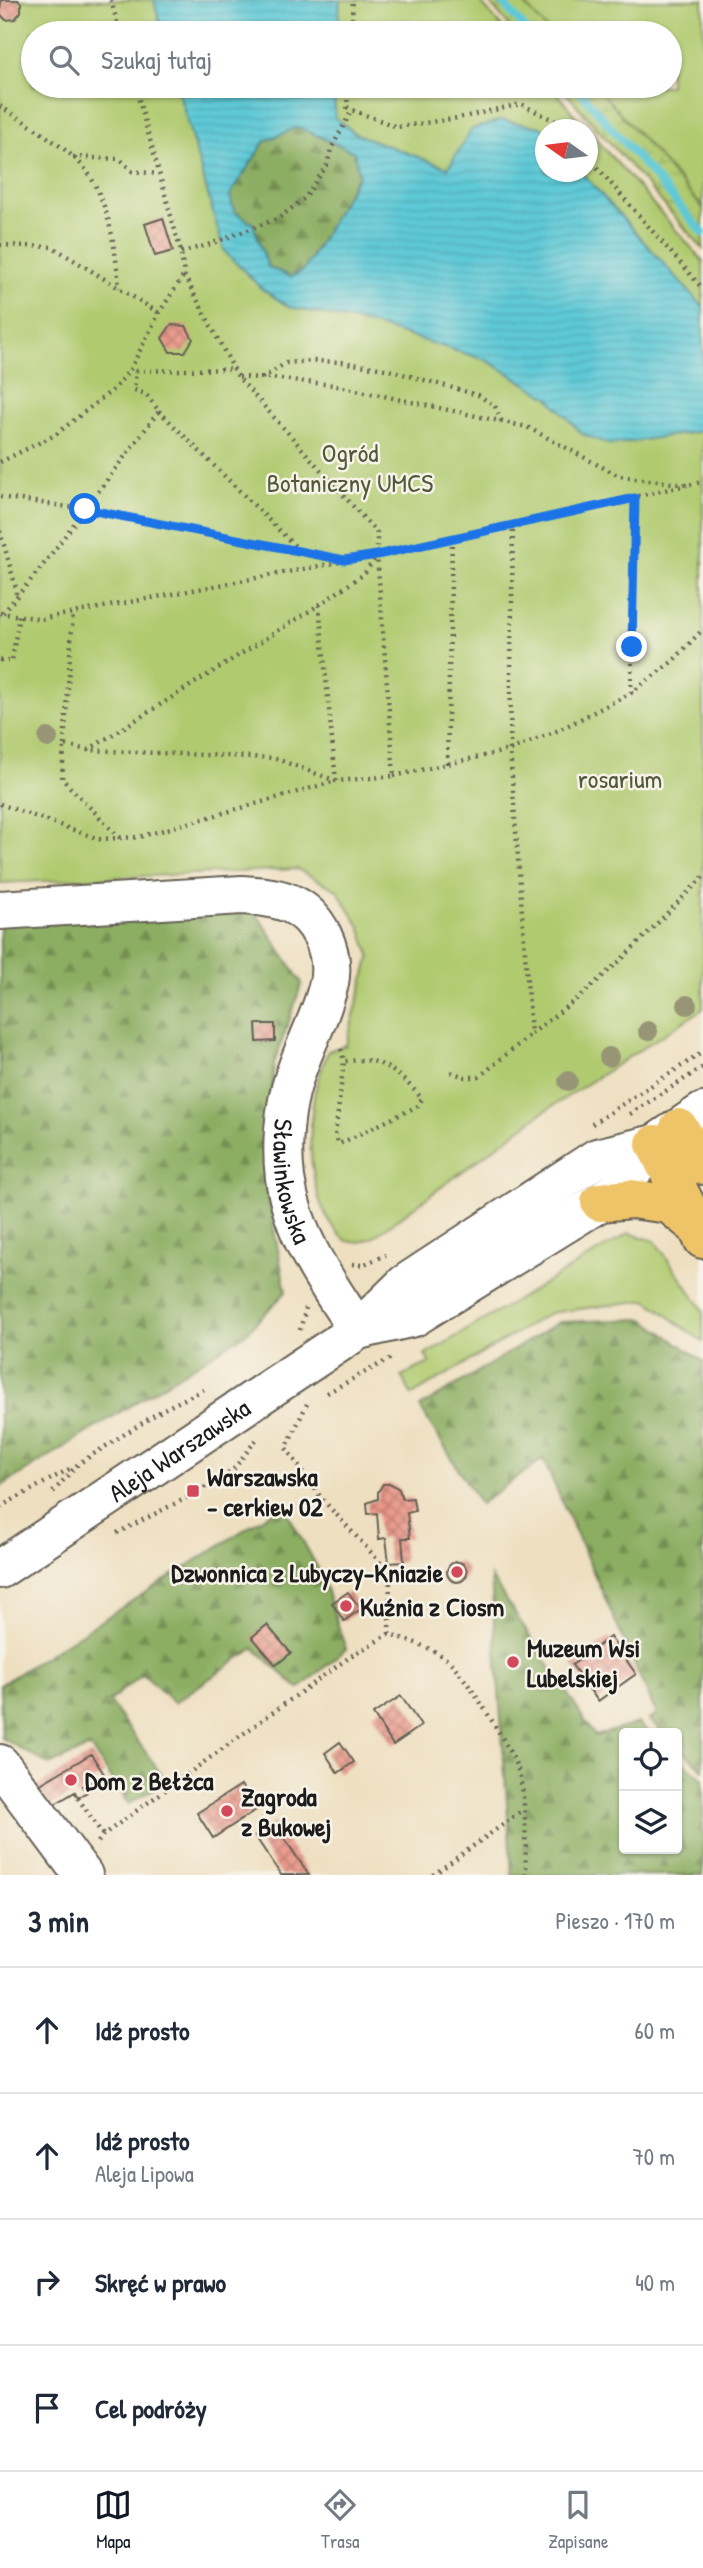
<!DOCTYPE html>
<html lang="pl">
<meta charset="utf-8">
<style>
:root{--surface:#fff;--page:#f6f6f7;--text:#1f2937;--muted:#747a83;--line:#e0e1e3;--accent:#111827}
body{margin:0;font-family:"Patrick Hand",sans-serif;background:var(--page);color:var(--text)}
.controls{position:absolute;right:21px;bottom:21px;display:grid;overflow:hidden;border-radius:7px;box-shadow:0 2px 5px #0004}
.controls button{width:63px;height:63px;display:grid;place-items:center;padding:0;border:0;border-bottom:2px solid var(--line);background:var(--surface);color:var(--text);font:35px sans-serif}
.compass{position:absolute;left:535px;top:119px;width:63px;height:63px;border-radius:50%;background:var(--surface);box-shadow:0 2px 5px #0004;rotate:284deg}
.stop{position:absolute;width:21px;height:21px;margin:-16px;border:5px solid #1a73e8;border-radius:50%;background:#fff}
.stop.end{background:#1a73e8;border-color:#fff;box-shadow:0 2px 7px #0008}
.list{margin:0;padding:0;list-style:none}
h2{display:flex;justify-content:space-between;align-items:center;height:91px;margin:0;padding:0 28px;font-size:30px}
h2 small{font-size:23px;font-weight:400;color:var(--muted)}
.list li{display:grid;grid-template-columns:46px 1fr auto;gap:21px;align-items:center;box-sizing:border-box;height:126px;padding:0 28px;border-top:2px solid var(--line)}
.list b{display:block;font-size:26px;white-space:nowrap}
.list p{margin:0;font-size:23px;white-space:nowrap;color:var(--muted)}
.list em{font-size:23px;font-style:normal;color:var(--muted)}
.icon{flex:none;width:38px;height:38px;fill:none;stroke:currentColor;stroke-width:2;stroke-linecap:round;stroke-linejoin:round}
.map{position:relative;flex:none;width:703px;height:1875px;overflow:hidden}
.search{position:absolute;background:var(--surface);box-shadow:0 2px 5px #0004;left:21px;right:21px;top:21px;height:77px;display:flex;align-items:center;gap:18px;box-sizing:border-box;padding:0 24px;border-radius:38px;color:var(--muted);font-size:26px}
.sheet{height:595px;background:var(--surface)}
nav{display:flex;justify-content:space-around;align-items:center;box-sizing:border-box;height:98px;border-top:2px solid var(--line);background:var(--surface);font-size:19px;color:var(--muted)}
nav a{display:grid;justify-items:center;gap:4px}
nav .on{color:var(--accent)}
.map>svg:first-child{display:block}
.green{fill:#b0ca70;stroke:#667346;stroke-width:2}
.forest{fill:url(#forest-firs);stroke:#54653f;stroke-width:2}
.wetland{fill:url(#wetland-marsh);stroke:#667346;stroke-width:2}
.water{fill:url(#water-rules);stroke:#3d727a;stroke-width:2;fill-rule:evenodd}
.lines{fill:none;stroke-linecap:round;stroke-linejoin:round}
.stream{stroke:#5ec9d7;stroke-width:8}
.building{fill:url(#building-cross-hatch)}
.minor-casing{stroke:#666055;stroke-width:42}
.major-casing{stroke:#666055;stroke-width:42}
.path{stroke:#666055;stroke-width:4.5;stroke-dasharray:2 5;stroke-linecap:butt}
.minor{stroke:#fff;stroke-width:38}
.major{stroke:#efc469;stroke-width:38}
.tree{fill:#979576}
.route{stroke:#1a73e8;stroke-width:9}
.poi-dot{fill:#d1495b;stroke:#f7f3e8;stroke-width:2.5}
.labels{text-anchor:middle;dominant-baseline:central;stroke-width:5;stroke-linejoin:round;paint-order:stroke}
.park-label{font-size:26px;fill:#505939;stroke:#f7f3e8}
.street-label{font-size:26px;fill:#1c1c1c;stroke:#f7f3e8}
.poi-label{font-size:26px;font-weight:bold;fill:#1c1c1c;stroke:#f7f3e8;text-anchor:start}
</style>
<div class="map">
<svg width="703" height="1875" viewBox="0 0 703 1875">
<defs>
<pattern id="forest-firs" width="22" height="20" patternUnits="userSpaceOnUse" patternTransform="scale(1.75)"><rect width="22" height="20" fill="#8cae62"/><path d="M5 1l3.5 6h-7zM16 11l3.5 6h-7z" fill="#728d50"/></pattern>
<pattern id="wetland-marsh" width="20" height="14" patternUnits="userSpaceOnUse" patternTransform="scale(1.75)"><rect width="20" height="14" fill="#b0ca70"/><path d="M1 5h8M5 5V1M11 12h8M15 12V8" fill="none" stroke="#97ad60"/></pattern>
<pattern id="water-rules" width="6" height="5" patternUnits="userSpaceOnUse" patternTransform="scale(1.75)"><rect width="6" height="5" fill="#5ec9d7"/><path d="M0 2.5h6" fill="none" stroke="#51acb8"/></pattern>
<pattern id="building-cross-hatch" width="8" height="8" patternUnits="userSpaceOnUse" patternTransform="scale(1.75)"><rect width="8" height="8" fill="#e99789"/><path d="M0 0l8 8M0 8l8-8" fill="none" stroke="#bc7a6f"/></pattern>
</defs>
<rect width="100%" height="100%" fill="#f7f3e8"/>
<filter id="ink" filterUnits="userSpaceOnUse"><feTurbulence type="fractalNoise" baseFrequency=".0143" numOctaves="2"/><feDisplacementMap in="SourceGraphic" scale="14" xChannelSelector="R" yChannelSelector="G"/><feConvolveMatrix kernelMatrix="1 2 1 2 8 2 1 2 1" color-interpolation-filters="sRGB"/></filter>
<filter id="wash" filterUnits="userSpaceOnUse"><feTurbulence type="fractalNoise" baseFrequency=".00686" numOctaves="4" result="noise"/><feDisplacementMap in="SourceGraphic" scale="28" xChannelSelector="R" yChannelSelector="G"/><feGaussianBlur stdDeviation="1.57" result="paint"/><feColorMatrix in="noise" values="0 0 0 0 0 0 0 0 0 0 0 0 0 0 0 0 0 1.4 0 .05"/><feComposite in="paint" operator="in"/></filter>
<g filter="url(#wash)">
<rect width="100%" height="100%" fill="#eedfc0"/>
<path class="green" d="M0,0H479L507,33H33V86H551L587,130H546V172H588V130L703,261V1009L539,1115L372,1238L361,1242L347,1241C310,1213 307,1146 313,1103C315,1085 322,1068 328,1051L346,1045L370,956L360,927L337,890L297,869L0,883Z
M521,0H703V208L596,86H670V33H550Z
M629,1233L655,1241L703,1310V1342L647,1300L550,1313L412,1395L401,1376L430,1363L425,1355Z"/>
<path class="forest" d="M298,126L354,152L359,174L304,270L292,277L268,267L253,224L234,211L230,195L265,141Z
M250,904L302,983L274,1064L264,1176L286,1292L245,1334L0,1487V919Z
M644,1319L703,1361V1770L677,1745V1733H664L649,1720L657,1715L543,1459L480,1504L420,1407L559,1322Z
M283,1505L321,1574L346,1649L299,1689L254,1648L174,1703L143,1674L109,1701L166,1781L129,1804L90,1747L49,1765L2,1738L0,1685Z
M491,1577L595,1736L638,1723L650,1733H624V1849H677V1757L703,1779V1875H512Z"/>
<path class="wetland" d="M487,0H521L550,33H515Z
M560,86H596L703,208V249Z"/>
<path class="water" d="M154,0H340L338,33H162Z
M177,86H334L335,117L356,134L448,168L472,129L502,120L541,127L545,132L546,172H581L703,307V431L611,445L582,434L548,397L486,360L370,324L289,307L262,289L224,251ZM298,127L354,152L359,174L304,270L291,277L268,267L253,224L234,211L230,195L265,141Z"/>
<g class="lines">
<path class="stream" d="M500,0L529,33
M575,86L703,233"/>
</g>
<g id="blocks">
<path class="building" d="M1,0H18L21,3V12L15,19L6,20L0,14Z
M163,218L173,251L155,256L145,224Z
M171,325L186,326L193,339L185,352H170L162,338Z
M256,1024H275V1041L257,1042Z
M383,1484H391L399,1489L402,1499L413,1498L415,1511L407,1513L410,1538H402L404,1562L389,1563L386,1538L379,1539L377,1513L368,1514L367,1503L378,1499V1492Z
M447 1572a10 10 0 1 1 20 0a10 10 0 1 1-20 0Z
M348,1592L361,1609L344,1621L332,1603Z
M267,1625L291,1653L276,1665L252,1637Z
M610,1637L636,1674L598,1701L572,1665Z
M401,1696L421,1726L393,1745L373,1714Z
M340,1742L354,1762L338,1773L325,1753Z
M91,1754L104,1774L83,1786L87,1792L78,1798L75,1792L50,1807L37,1786Z
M241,1785L256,1810L213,1838L197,1813Z
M274,1823L309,1875H281L255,1836Z"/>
</g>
</g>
<g filter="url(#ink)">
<use href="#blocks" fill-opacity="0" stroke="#666055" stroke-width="2"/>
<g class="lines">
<g class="minor-casing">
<g id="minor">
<path id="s1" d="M0,910L242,895C258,896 274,897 289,903C319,915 335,952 329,983C322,1015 304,1046 294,1078C284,1108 281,1146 285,1178C293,1236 326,1282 358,1330"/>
<path d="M358,1330L414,1317L600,1202L617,1190L655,1144L703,1112"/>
<path id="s2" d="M0,1569L358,1330L405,1284L597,1158L655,1144"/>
<path d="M0,1764L83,1875"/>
</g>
</g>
<g class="major-casing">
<path id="major" d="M679,1128L703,1165
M655,1144L703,1239
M600,1202L631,1199L669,1204L695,1225"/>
</g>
<path class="path" d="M111,0L120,33
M351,33L353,0
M135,86L181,252L184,275L238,377L377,533V555
M348,86L347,107L352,110
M0,106C24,122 69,148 86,170C109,202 116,250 119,288
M73,157L120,159L132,171L158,174
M588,157L703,289
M0,245L53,247L159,313
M181,252L205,246L279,218L305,198L327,165L331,149L352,110L397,127L458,118L521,104L557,122L563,130
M136,371L235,369
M239,377L273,378L333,385L527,427L619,476L687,485L703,482
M262,378L286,363L313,361L341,362L385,369L478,395L495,406L502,422
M159,411L300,551
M0,462L55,435L115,388L131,368L159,313L184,275
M0,497L84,509L340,560
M513,524L510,750L531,1034L583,994L625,956L703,877
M0,531L16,588V597
M0,613L41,619L377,555L687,485
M3,613L40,569L159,411L146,394L134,390L136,371L131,368
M0,660L12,661L19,615
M631,693L635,498
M64,745L73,613
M88,750L319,605L364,574L377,555L394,776L336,781L274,758L88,750L64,745L62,779L120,838
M447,764L452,538
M394,776L510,750L561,729L631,693L673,661L703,629
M0,804L99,839L139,837L336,781L319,605
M341,1049L344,1061C353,1061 363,1059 372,1061C390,1065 411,1085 422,1099L418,1106L339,1144L335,1136L344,1061
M451,1072L465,1077H479L531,1034
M630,1114L703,1067
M592,1124L703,1052
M352,1264L362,1265L386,1255
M300,1330L306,1308
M327,1393L393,1357
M307,1404L286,1448L322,1499L390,1573L396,1563
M53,1492L78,1464L164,1409L207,1388
M0,1507L73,1467
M117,1533L194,1494L233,1470L256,1440
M389,1634L390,1573
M78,1798L103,1835
M98,1842L103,1835L351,1656L389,1634C410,1641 436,1648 452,1664C469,1682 513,1751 519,1773C527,1806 525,1841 526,1875
M433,1875L523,1810"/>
<use href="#minor" class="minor"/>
<use href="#major" class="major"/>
</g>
<g class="tree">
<circle cx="48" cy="738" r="10"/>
<circle cx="687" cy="1005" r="10"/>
<circle cx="648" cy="1031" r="10"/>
<circle cx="609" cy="1057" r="10"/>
<circle cx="568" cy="1081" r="10"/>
</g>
</g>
<g class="lines" filter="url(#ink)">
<path class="route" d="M85,509L344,560L377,555L635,498L632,647"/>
</g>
<g class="poi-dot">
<rect x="186" y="1484" width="14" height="14" rx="3.5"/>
<circle cx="457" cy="1572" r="7"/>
<circle cx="346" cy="1606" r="7"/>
<circle cx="513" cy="1662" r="7"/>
<circle cx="71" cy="1780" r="7"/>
<circle cx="227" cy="1811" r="7"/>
</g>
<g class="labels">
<g class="park-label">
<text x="350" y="452">Ogród<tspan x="350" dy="30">Botaniczny UMCS</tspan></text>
<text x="620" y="778">rosarium</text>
</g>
<g class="street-label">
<text stroke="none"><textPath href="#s1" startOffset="593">Sławinkowska</textPath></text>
<text stroke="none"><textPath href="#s2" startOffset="215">Aleja Warszawska</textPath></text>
</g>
<g class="poi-label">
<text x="207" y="1476">Warszawska<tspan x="207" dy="30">- cerkiew 02</tspan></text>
<text x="443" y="1572" text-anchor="end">Dzwonnica z Lubyczy-Kniazie</text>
<text x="360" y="1606">Kuźnia z Ciosm</text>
<text x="527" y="1647">Muzeum Wsi<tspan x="527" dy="30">Lubelskiej</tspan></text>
<text x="85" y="1780">Dom z Bełżca</text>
<text x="241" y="1796">Zagroda<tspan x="241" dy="30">z Bukowej</tspan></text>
</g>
</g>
</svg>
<div class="controls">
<button><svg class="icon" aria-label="locate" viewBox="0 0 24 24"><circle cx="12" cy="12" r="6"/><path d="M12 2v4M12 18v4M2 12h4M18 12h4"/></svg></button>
<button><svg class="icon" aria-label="layers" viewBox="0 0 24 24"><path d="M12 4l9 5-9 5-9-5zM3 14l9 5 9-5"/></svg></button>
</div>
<svg class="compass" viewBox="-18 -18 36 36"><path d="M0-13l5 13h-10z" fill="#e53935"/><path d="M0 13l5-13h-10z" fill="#747a83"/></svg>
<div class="stop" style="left:85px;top:509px"></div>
<div class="stop end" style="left:632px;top:647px"></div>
<div class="search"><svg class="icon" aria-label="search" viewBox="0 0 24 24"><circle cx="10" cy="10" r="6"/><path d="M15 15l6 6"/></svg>Szukaj tutaj</div>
</div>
<section class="sheet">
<h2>3 min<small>Pieszo · 170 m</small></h2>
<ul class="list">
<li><svg class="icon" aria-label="ahead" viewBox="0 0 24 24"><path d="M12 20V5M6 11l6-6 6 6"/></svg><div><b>Idź prosto</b></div><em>60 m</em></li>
<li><svg class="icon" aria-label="ahead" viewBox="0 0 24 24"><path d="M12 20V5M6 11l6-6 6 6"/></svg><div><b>Idź prosto</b><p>Aleja Lipowa</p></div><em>70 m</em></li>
<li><svg class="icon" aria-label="right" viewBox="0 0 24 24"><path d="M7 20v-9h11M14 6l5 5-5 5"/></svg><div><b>Skręć w prawo</b></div><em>40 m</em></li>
<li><svg class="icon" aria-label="arrive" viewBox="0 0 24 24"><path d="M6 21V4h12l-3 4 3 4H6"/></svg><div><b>Cel podróży</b></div></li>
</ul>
</section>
<nav>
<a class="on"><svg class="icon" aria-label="map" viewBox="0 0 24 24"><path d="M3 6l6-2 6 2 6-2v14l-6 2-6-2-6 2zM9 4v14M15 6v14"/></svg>Mapa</a>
<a><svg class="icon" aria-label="directions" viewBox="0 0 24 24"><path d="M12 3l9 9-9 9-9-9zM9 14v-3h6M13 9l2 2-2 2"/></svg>Trasa</a>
<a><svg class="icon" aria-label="saved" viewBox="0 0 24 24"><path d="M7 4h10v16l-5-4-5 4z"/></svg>Zapisane</a>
</nav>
